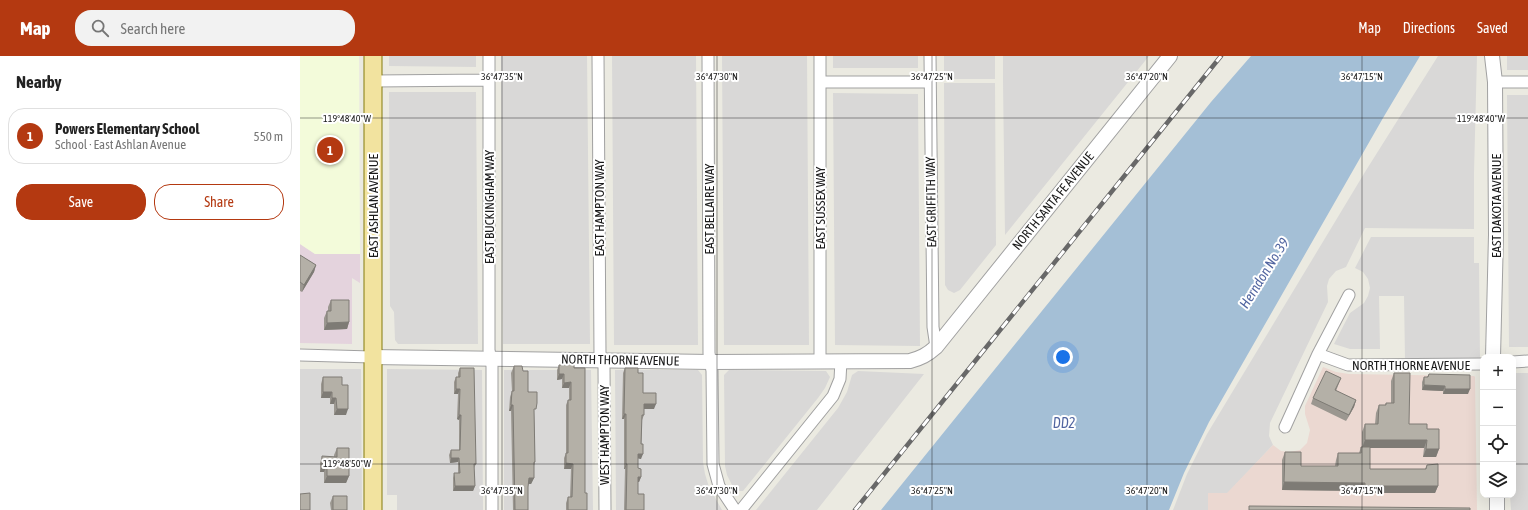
<!DOCTYPE html>
<meta charset="utf-8">
<style>
:root{--surface:#fff;--page:#f2f2f2;--text:#222;--muted:#767676;--line:#e0e0e0;--accent:#b43911}
body{margin:0;font-family:"Asap Condensed",sans-serif;background:var(--page);color:var(--text)}
.controls{position:absolute;right:12px;bottom:12px;display:grid;overflow:hidden;border-radius:8px;box-shadow:0 4px 16px #0002}
.controls button{width:36px;height:36px;display:grid;place-items:center;padding:0;border:0;border-bottom:1px solid var(--line);background:var(--surface);color:var(--text);font:20px sans-serif}
.you{position:absolute;left:763px;top:301px;width:14px;height:14px;margin:-10px;border:3px solid #fff;border-radius:50%;background:#1a73e8;box-shadow:0 0 0 6px #1a73e833}
.badge{display:grid;place-items:center;width:26px;height:26px;border-radius:50%;background:var(--accent);color:#fff;font-size:13px;font-weight:700}
.pin{position:absolute;translate:-50% -50%;border:2px solid #fff;box-shadow:0 1px 4px #0006}
.list{margin:0;padding:0;list-style:none}
h2{display:flex;justify-content:space-between;align-items:center;height:52px;margin:0;padding:0 16px;font-size:17px}
h2 small{font-size:13px;font-weight:400;color:var(--muted)}
.list li{display:grid;grid-template-columns:26px 1fr auto;gap:12px;align-items:center;box-sizing:border-box;height:56px;margin:0 8px 8px;padding:0 8px;border:1px solid var(--line);border-radius:16px}
.list b{display:block;font-size:15px;white-space:nowrap}
.list p{margin:0;font-size:13px;white-space:nowrap;color:var(--muted)}
.list em{font-size:13px;font-style:normal;color:var(--muted)}
.actions{display:flex;gap:8px;padding:12px 16px}
.actions a{flex:1;padding:9px 0;border:1px solid var(--accent);border-radius:16px;text-align:center;font-size:14px;color:var(--accent)}
.actions .main{background:var(--accent);color:#fff}
.icon{flex:none;width:22px;height:22px;fill:none;stroke:currentColor;stroke-width:2;stroke-linecap:round;stroke-linejoin:round}
.map{position:relative;flex:none;width:1228px;height:454px;overflow:hidden}
header{display:flex;align-items:center;gap:24px;box-sizing:border-box;height:56px;padding:0 20px;background:var(--accent);color:#fff}
header strong{font-size:19px}
nav{display:flex;gap:22px;margin-inline-start:auto;font-size:14px}
.search{width:280px;height:36px;background:var(--page);display:flex;align-items:center;gap:10px;box-sizing:border-box;padding:0 14px;border-radius:16px;color:var(--muted);font-size:15px}
main{display:flex}
aside{flex:1;background:var(--surface)}
.map>svg:first-child{display:block}
.residential{fill:#d9d8d7}
.commercial{fill:#ebd8d1}
.industrial{fill:#e4d3dd}
.education{fill:#f3fbda}
.water{fill:#a4bfd6}
.lines{fill:none;stroke-linecap:round;stroke-linejoin:round}
.minor-casing{stroke:#a1a1a1;stroke-width:13}
.tertiary-casing{stroke:#a1a1a1;stroke-width:16}
.primary-casing{stroke:#847a0d;stroke-width:19}
.minor{stroke:#fff;stroke-width:11}
.tertiary{stroke:#fff;stroke-width:14}
.primary{stroke:#f2e39f;stroke-width:17}
.rail-casing{stroke:#686868;stroke-width:4.5}
.rail{stroke:#fff;stroke-width:3;stroke-dasharray:9;stroke-linecap:butt}
.wall{fill:#9b9790}
.shaded-wall{fill:#7e7b75}
.building{fill:#b4b0a7;stroke:#7e7b75}
.ticks{fill:none;stroke:#1a1a1a;stroke-width:1;stroke-opacity:0.45}
.labels{text-anchor:middle;dominant-baseline:central;stroke-width:4;stroke-linejoin:round;paint-order:stroke}
.street-label{font-size:13px;fill:#1a1a1a;stroke:#fff}
.water-label{font-size:14px;font-style:italic;fill:#5165a0;stroke:#fff}
.ticks-label{font-size:10px;text-anchor:middle;fill:#1a1a1a;stroke:#fff;stroke-width:4;stroke-linejoin:round;paint-order:stroke}
</style>
<header>
<strong>Map</strong>
<div class="search"><svg class="icon" aria-label="search" viewBox="0 0 24 24"><circle cx="10" cy="10" r="6"/><path d="M15 15l6 6"/></svg>Search here</div>
<nav><a>Map</a><a>Directions</a><a>Saved</a></nav>
</header>
<main>
<aside>
<h2>Nearby<small></small></h2>
<ul class="list">
<li><span class="badge">1</span><div><b>Powers Elementary School</b><p>School · East Ashlan Avenue</p></div><em>550 m</em></li>
</ul>
<div class="actions"><a class="main">Save</a><a>Share</a></div>
</aside>
<div class="map">
<svg width="1228" height="454" viewBox="0 0 1228 454">
<rect width="100%" height="100%" fill="#ebeae1"/>
<path class="residential" d="M89,0H176V11L89,10Z
M201,0H287L290,288H203Z
M312,0H396L398,289H314Z
M422,0H507L509,289H424Z
M533,0H618V12H533Z
M644,0H695V23H644Z
M703,0H849L705,179L703,25Z
M1138,0H1177L1174,117V173L1065,172L1046,211L1036,215L1029,223L1027,230L1028,246L970,367L969,380L973,389L927,438H908V454H873L887,418L907,378L1065,116Z
M1207,0H1228V14H1207Z
M644,27H695L696,189L660,234L654,237L648,234L645,229Z
M89,36H176L178,288H98L95,284L94,256L90,250Z
M533,37L618,38L620,290L535,289Z
M1207,39H1228V291H1209Z
M1071,181H1174V207H1179L1180,304L1105,303L1104,240H1079L1080,293H1050L1034,288L1050,257L1064,247L1068,240L1070,232L1068,223L1063,216L1055,212Z
M0,313H61L62,454H0Z
M87,313L182,314L183,454H97V439H87Z
M204,314H291L293,454H204Z
M315,314H398L402,319L403,406L405,418L409,431L422,454H316Z
M429,314L526,315L530,321L525,332L518,342L443,435H435L427,419L425,410L424,319Z
M558,315L624,318L517,454H456L538,352L547,336L552,319Z
M1213,317H1228V454H1211L1210,439H1213Z"/>
<path class="commercial" d="M1023,311L1036,316L1049,318L1174,320L1175,321L1177,454H908V437H927L973,389L981,395L990,396L1000,394L1007,387L1010,374L1005,358V350Z"/>
<path class="industrial" d="M0,188L15,198H60V227L52,222V288L0,287Z"/>
<path class="education" d="M0,0H59L60,198H15L0,188Z"/>
<path class="water" d="M951,0H1120L1083,62L909,366L884,417L869,454H581L911,46Z"/>
<g class="lines">
<g class="minor-casing">
<path id="minor" d="M189,0V294L192,310V454
M298,0L300,297L304,311L305,454
M408,0L409,297L412,315L413,408L419,430L435,454
M520,0V305
M630,0L633,271L636,291
M74,25L189,24
M520,26H630
M1195,26H1228
M1018,298L1048,309L1183,308
M0,299L72,301
M1213,306L1228,305
M985,371L1018,298L1049,239
M441,454L533,340L540,323L541,305"/>
</g>
<g class="tertiary-casing">
<path id="tertiary" d="M1192,0L1195,26L1196,179L1193,301
M72,301L411,306L610,305C621,302 627,299 636,291L870,0
M1197,439V454"/>
</g>
<g class="primary-casing">
<path id="primary" d="M73,454V0"/>
</g>
<use href="#minor" class="minor"/>
<use href="#tertiary" class="tertiary"/>
<use href="#primary" class="primary"/>
<g class="rail-casing">
<path id="rail" d="M555,454L921,0"/>
</g>
<use href="#rail" class="rail"/>
</g>
<path class="wall" d="M0,199L16,209L14,216L2,236L0,235Z
M31,244L49,266L47,273L24,274V262L27,255H28V251Z
M274,308L285,437L287,454H266V447L268,441H270L271,413H264V402L266,397V349L268,344H269V332H262V323L257,324V314L259,309Z
M214,310L223,315L234,357L235,406L234,410V422L231,428H228V454H213L211,355H209L210,341L212,335L211,317Z
M160,312L176,408L174,412L175,430L173,435H153V422L154,417H158V406L150,407L149,399L151,394H159V364L157,363L158,338H154V326L156,321H158V317Z
M325,312L338,317L343,337L354,353H344V359L342,364L341,403L338,402V412L341,421L339,426H338V438L344,454H324L325,413H324V363H322L323,317Z
M1094,317L1109,368L1127,373L1139,393L1136,401H1123L1124,392H1070V413H1125L1127,409L1138,430L1135,437H1062V435L982,434V404L985,396L1001,410H1035L1036,404L1038,397H1059L1061,391H1062V376L1065,368H1075L1076,357L1079,349H1085L1086,347H1091V325Z
M1129,318L1168,338H1143V335L1122,334V326L1124,321H1127Z
M23,321L42,329L46,359H34V348H30V342H21V328Z
M1041,322L1036,335L1056,344L1054,351L1046,365L1011,348L1013,342Z
M37,392L49,420L46,427H24V416H20V407L22,400L34,401V399Z
M33,440L47,454H31L30,447Z"/>
<path class="shaded-wall" d="M16,209L14,216L2,236L4,229Z
M49,266L47,273L24,274L27,267Z
M259,318H264L262,323L257,324Z
M271,326L269,332H262L264,327Z
M1124,329L1145,330L1143,335L1122,334Z
M156,333H160L158,338H154Z
M1145,333H1170L1168,338H1143Z
M23,336H32L30,342H21Z
M32,342H36L34,348H30Z
M1056,344L1054,351L1046,365L1049,359Z
M344,348H356L354,353H342Z
M211,349H213L211,355H209Z
M37,353H48L46,359H34Z
M324,358H326L324,363H322Z
M159,359H161L159,364L157,363Z
M1065,384H1127L1124,392H1062Z
M1126,393H1139L1136,401H1123Z
M338,398H343L341,403L336,402Z
M151,402H159L158,406L150,407Z
M266,407L273,408L271,413H264Z
M326,408H327L325,413H324Z
M22,409H27L24,416H20Z
M27,420H49L46,427H24Z
M338,421H341L339,426H336Z
M229,422H234L231,428H226Z
M984,426L1065,427L1062,435L982,434Z
M155,430H175L173,435H153Z
M1065,430H1138L1135,437H1062Z"/>
<path class="building" d="M0,199L16,209L4,229L0,226Z
M31,244H49V266L27,267V255H31Z
M274,308V312H285V437H287V454H268V441H272L273,408L266,407V397H268V344H271V326L264,327V318H259V309Z
M214,310H222L223,315H228V336H237V347L236,353H234L235,406H234V422H229L228,431V454H215L213,349H211L212,335H214Z
M160,312H174L176,408H174L175,430H155L154,417H160L159,402H151V394H160L161,359H159L160,333H156V321H160Z
M325,312H338V317H343V337H356V348H344V359H342L341,388H343V398H338V412L341,413V421H338V438H344V454H326L327,408H326V358H324Z
M1026,315L1041,322L1035,334L1056,344L1049,359L1013,342Z
M1094,317H1110L1109,368H1127V373H1139V393H1126L1127,384H1065V368H1078L1079,349H1086V347H1094Z
M1129,318L1170,319V333H1145V330L1124,329V321H1128Z
M23,321H42V329H48V353H37L36,342H32V336H23Z
M1061,391H1070V413H1126L1127,409L1138,408V430H1065V427L984,426L985,396H1001V410H1038V397H1061Z
M37,392H49V420H27V409H22V400L37,401Z
M10,437V454H0V438Z
M33,440H47V454H33Z
M949,450L1170,452V454H949Z"/>
<path class="ticks" d="M202,0V454M417,0V454M632,0V454M847,0V454M1062,0V454M0,62H1228M0,408H1183M1213,408H1228"/>
<g class="labels">
<g class="street-label">
<text transform="translate(753 145) rotate(-51)">NORTH SANTA FE AVENUE</text>
<text transform="translate(631 146) rotate(-91)">EAST GRIFFITH WAY</text>
<text transform="translate(73 150) rotate(-90)">EAST ASHLAN AVENUE</text>
<text transform="translate(1196 150) rotate(-90)">EAST DAKOTA AVENUE</text>
<text transform="translate(189 151) rotate(-90)">EAST BUCKINGHAM WAY</text>
<text transform="translate(299 152) rotate(-90)">EAST HAMPTON WAY</text>
<text transform="translate(520 152) rotate(-90)">EAST SUSSEX WAY</text>
<text transform="translate(409 153) rotate(-90)">EAST BELLAIRE WAY</text>
<text transform="translate(320 304) rotate(1)">NORTH THORNE AVENUE</text>
<text x="1111" y="309">NORTH THORNE AVENUE</text>
<text transform="translate(304 379) rotate(-90)">WEST HAMPTON WAY</text>
</g>
<g class="water-label">
<text transform="translate(964 217) rotate(-58)">Herndon No. 39</text>
<text x="764" y="367">DD2</text>
</g>
</g>
<g class="ticks-label">
<text x="202" y="24">36°47'35"N</text>
<text x="417" y="24">36°47'30"N</text>
<text x="632" y="24">36°47'25"N</text>
<text x="847" y="24">36°47'20"N</text>
<text x="1062" y="24">36°47'15"N</text>
<text x="1181" y="66">119°48'40"W</text>
<text x="47" y="66">119°48'40"W</text>
<text x="47" y="411">119°48'50"W</text>
<text x="202" y="438">36°47'35"N</text>
<text x="417" y="438">36°47'30"N</text>
<text x="632" y="438">36°47'25"N</text>
<text x="847" y="438">36°47'20"N</text>
<text x="1062" y="438">36°47'15"N</text>
</g>
</svg>
<div class="controls">
<button>+</button>
<button>−</button>
<button><svg class="icon" aria-label="locate" viewBox="0 0 24 24"><circle cx="12" cy="12" r="6"/><path d="M12 2v4M12 18v4M2 12h4M18 12h4"/></svg></button>
<button><svg class="icon" aria-label="layers" viewBox="0 0 24 24"><path d="M12 4l9 5-9 5-9-5zM3 14l9 5 9-5"/></svg></button>
</div>
<div class="you"></div>
<div class="pin badge" style="left:30px;top:94px">1</div>
</div>
</main>
